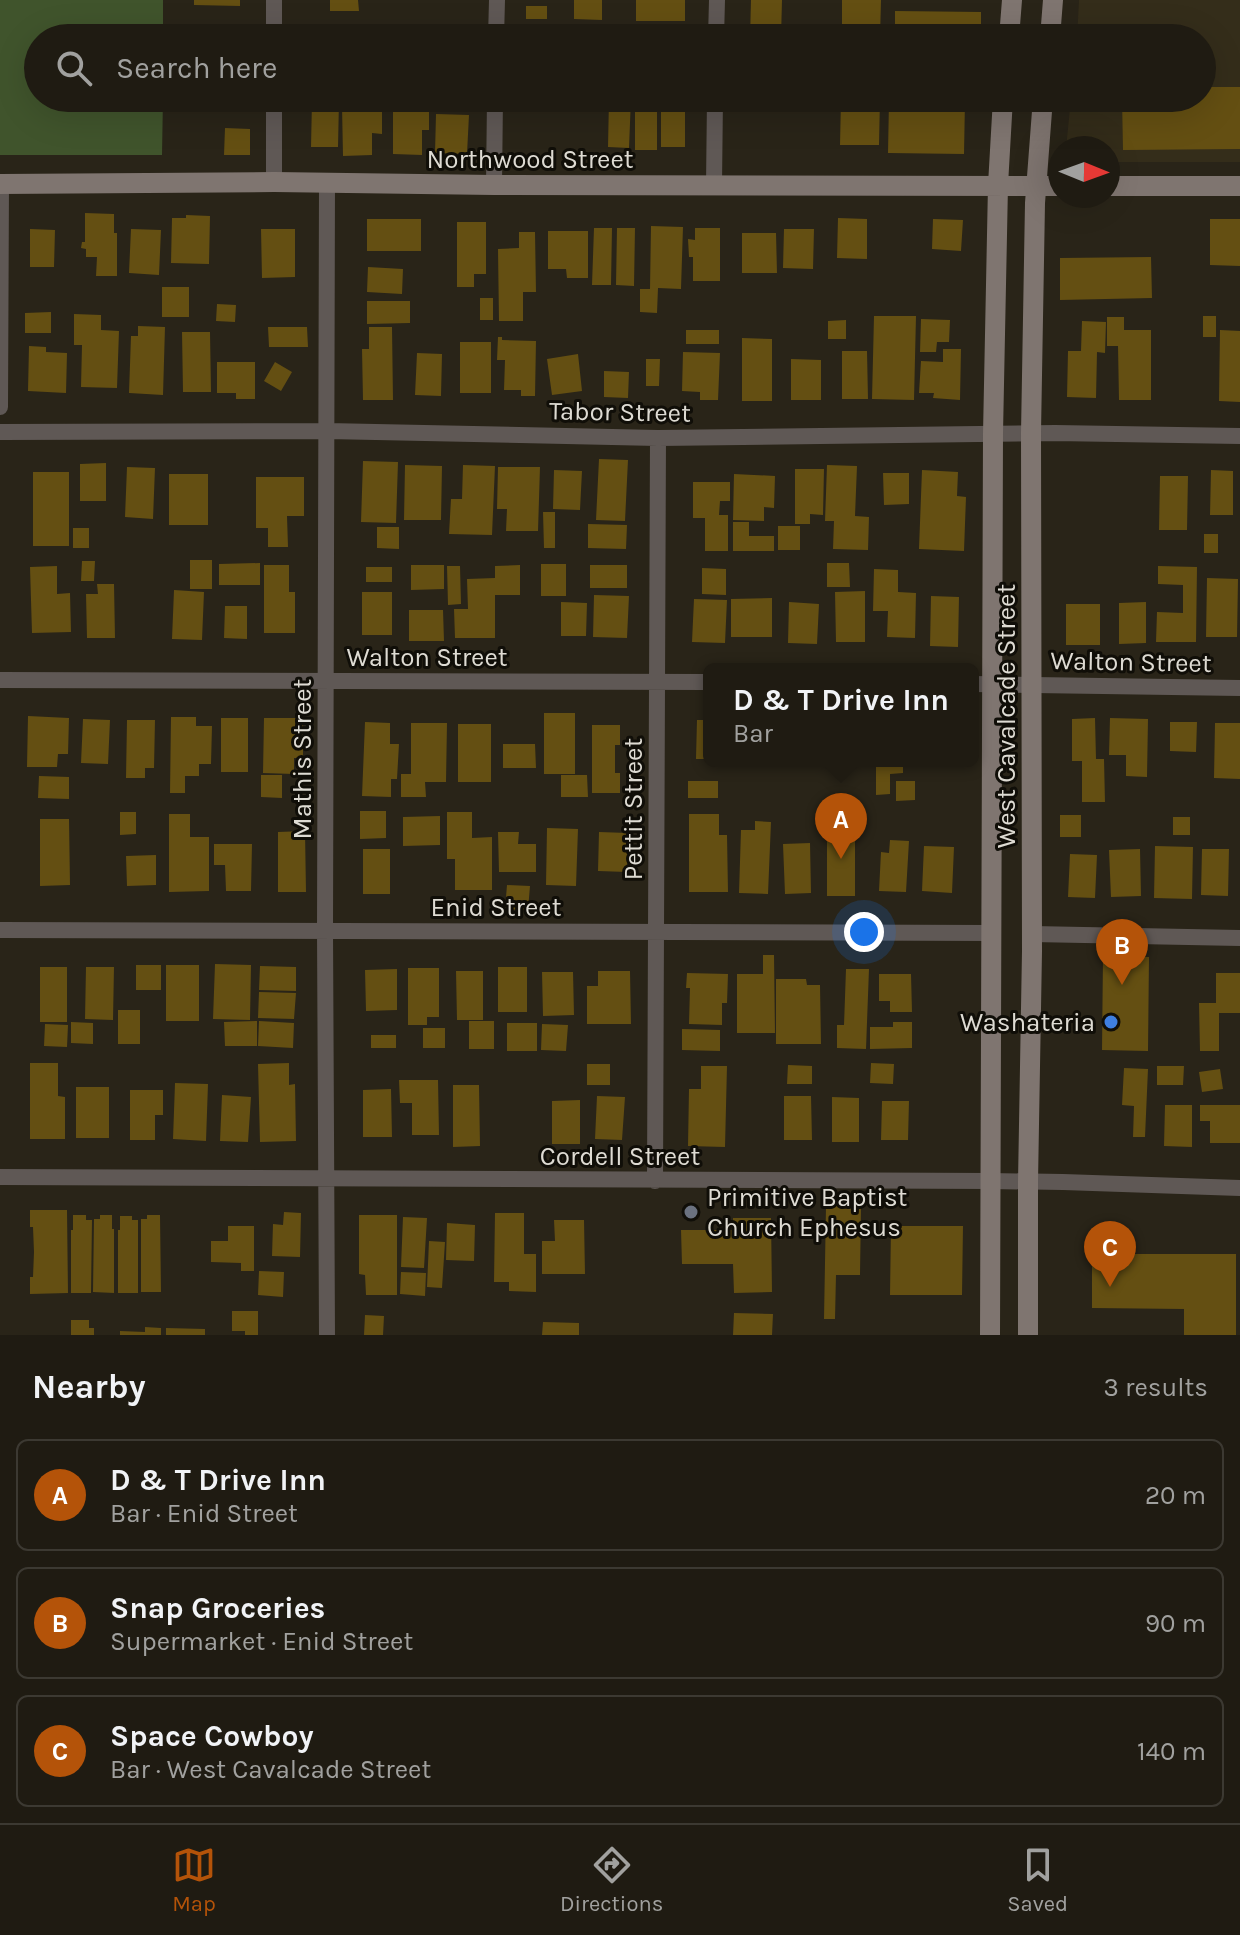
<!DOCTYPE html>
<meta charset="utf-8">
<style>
:root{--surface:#1f1b12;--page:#2c2820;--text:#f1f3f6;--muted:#a1a19f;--line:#3c3932;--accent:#b45309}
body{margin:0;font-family:Karla,sans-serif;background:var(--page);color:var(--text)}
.compass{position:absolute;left:1048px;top:136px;width:72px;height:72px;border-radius:50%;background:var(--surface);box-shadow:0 8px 32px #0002;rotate:91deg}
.you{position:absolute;left:864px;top:932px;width:28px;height:28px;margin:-20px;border:6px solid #fff;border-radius:50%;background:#1a73e8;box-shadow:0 0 0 12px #1a73e833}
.badge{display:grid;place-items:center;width:52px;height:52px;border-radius:50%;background:var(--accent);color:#fff;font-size:26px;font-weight:700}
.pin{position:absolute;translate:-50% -66px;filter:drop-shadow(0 2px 4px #0008)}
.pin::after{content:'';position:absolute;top:42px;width:28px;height:24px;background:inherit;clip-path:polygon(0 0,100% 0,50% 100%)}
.popup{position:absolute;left:703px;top:663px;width:276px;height:104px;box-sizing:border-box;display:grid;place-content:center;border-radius:12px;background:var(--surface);filter:drop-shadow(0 2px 6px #0005);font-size:26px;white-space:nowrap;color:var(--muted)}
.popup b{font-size:30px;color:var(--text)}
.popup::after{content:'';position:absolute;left:50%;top:100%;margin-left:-16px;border:16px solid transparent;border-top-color:var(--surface)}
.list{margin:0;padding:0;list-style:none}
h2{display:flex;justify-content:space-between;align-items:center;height:104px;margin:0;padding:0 32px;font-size:34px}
h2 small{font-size:26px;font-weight:400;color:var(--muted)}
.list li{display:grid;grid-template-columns:52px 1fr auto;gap:24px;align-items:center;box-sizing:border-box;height:112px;margin:0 16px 16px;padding:0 16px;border:2px solid var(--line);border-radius:12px}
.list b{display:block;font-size:30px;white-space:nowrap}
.list p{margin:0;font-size:26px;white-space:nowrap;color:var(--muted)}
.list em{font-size:26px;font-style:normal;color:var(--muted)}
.icon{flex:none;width:44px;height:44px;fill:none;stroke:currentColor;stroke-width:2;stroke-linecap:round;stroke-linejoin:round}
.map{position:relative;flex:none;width:1240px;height:1335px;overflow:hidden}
.search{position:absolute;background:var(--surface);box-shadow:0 8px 32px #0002;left:24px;right:24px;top:24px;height:88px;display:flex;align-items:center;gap:20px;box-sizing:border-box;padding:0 28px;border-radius:44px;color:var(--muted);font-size:30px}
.sheet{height:488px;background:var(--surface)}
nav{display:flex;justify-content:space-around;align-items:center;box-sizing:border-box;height:112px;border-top:2px solid var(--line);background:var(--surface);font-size:22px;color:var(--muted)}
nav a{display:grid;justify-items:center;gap:4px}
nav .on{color:var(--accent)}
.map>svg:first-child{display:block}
.built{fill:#342d1a}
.green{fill:#40542c}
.building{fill:#644f12}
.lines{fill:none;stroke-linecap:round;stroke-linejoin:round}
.street{stroke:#5f5855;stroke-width:16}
.secondary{stroke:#7f7570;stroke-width:20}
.shop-dot{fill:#3f7fe0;stroke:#100e08;stroke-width:3}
.worship-dot{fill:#6b7280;stroke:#100e08;stroke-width:3}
.labels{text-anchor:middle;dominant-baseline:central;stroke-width:6;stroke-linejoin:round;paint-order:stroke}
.street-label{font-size:26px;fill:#dedbd3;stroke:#100e08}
.poi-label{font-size:26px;fill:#dedbd3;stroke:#100e08;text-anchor:end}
</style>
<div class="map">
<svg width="1240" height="1335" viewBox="0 0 1240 1335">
<rect width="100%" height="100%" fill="#292418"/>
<path class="built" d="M1079,0H1240V162H1108V148H1066L1071,98H1202V38H1077Z"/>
<path class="green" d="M0,0H163V38H38V98H163L162,155H0Z"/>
<path class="building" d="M194,0H240V6L194,5Z
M330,0H358L359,11H330Z
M574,0H602V20L574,19Z
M636,0H685V21H636Z
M751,0H782L781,38H750Z
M842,0H881L880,38H842Z
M526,6H547V19H526Z
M895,11L981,12V38H895Z
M315,24H368V38H315Z
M569,24H579V27H582V38H534V26H569Z
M402,25L457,27V38H402Z
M196,26H237V38H196Z
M609,27H685V38H609Z
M1202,87H1240V149L1123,150L1122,98H1202Z
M353,98H382V134L372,133V155L343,156L342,106H353Z
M393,98H429V130H422V155L393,154Z
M609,98H631L629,148L608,147Z
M635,98H653V112H657V150H635Z
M661,98H685V147H661Z
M841,98H880L879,145H840Z
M312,100L339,101L338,147H311Z
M889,100L965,101L964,154L888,153Z
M436,114L469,115L467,154L435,153Z
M225,128L250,129V155H224Z
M85,213L114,214V233H117V276H96L97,257H86V249L81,248L82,242H85Z
M186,215L210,216L209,264L171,263L172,218H186Z
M838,218L867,219V259L837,258Z
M367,219H421V251H367Z
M933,219L963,220L961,251L932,249Z
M1210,219H1240V266L1210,265Z
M457,222H486V274H474V287H457Z
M651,226L683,227L681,289L658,288L657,313L640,312V289H650Z
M594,228H612L611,285H592Z
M617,228H635L634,286L616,285Z
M695,228H720V281H693V257H689L688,239L695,240Z
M30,229L55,230L54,267H30Z
M131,229L161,230L159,275L129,273Z
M261,229H295V277L262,278Z
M784,229H814L813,269L783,268Z
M548,231H588V278H567L566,269H548Z
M519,232H535L536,292H523V321H499L498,249L519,248Z
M742,233H776L777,273H742Z
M1151,257L1152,298L1060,300V258Z
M368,267L403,269L402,294L367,292Z
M162,287H189V317H162Z
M480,298H493V320H480Z
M367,301H410V323L367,324Z
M217,304L236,305L235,322L216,321Z
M51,312V333H25V313Z
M74,314L101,315V330L119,331L117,388L81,387L82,345H74Z
M874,316H916L914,400L872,399Z
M1203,316H1216V337H1203Z
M1107,317H1124V330H1151V400H1119L1118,346H1107Z
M921,319L950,320L949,342H937L936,352H920Z
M846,320V339H828V321Z
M1082,321L1106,322L1105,353L1097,352L1096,398L1067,397L1068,351H1081Z
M138,326L165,327L163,395L129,393L131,336H138Z
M268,327H307L308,347H269Z
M369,327H392L393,400H363L362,349H369Z
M686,330H719V344H686Z
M1220,330L1240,331V402L1219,401Z
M182,332H210L211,392H183Z
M498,337H502V340L536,341L535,396H521V390H504L505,360H497Z
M742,338L772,339V401H742Z
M460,342H491V393H460Z
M29,346L46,347V352L67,353L66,393L28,391Z
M943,349H961L960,400L933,398L934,393H919L921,361L943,362Z
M842,351H867L868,399H842Z
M683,352L720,353L718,400H700V392L682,391Z
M417,353L442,354L441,396L415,395Z
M578,354L582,391L552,395L547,359Z
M646,359H660L659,386H646Z
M791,359L821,360V400H791Z
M217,362H255V399H236V393H217Z
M275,362L292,372L281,391L264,381Z
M604,371L629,372L628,398L604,397Z
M599,459L628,460L625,521L596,520Z
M363,461L398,462L396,523L361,522Z
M106,463V501H80V464Z
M405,465L442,466L441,520H404Z
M463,465L495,466L492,535L449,534L451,499H462Z
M827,465L857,466L855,516L869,517L868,550L833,549L834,521H825Z
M127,467L155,468L153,519L125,517Z
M498,467H540L538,531H506L507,509H497Z
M795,469H824L823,515L810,514V524H795Z
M554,470L582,471L580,510L553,509Z
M922,470L958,472L957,496L966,497L964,551L919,549Z
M1211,470L1233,471V515H1210Z
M33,472H69V546H33Z
M883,473H909V504L884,505Z
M169,474H208V525H169Z
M734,474L775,476L774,508L764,507V521L733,520Z
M1160,476H1188L1187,530H1159Z
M256,477H304V516H287L288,547H268V528H256Z
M693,482H730V501H720L719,515H728V551H705V518H693Z
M543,512H555V548H544Z
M733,522H749V536H774V551H733Z
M588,524L627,525L626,549L588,548Z
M778,526H800V550H778Z
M377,527H399V549L377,548Z
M73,528H89V548H73Z
M1204,534H1218V553H1204Z
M190,560H212V589H190Z
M82,561H95L94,581H81Z
M260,563V585H219V564Z
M827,563H849L850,587H827Z
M541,564H566V596H541Z
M264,565H289V592H295V633H264Z
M411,565H444V589L411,590Z
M520,565V595H495V638H455L454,609H468L467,579L495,578V566Z
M590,565H627V588H590Z
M57,566V594L70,593L71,632L32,633L30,567Z
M447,566H460L461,604L448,605Z
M1158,566L1197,567L1196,642H1156L1157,612L1183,613V585L1158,584Z
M366,567H392V582H366Z
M702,568L726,569V595L702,594Z
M874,569L898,570V592L916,593L915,638L887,637L888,611H873Z
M1207,578L1238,579L1237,637H1206Z
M97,584H114L115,638H87L86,594H98Z
M174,590L204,592L202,640L172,639Z
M865,591V642H836L835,592Z
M362,592H392V635H362Z
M594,595L629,596L627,638L593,637Z
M931,596L959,597L958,647L930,646Z
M772,598V637H731V599Z
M694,599L727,600L725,643L692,642Z
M561,602L587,603L586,636H561Z
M789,602L819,604L817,644L788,643Z
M1146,602V643L1119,644V603Z
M1066,604H1100V645H1066Z
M225,606H247V639L224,638Z
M409,610H443L444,641H409Z
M544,713H575V774H544Z
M28,716L69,718L68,754H58L57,767H27Z
M171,717H196V726H212L211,764H199V776H185V793H170Z
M221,718H248V772H221Z
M264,718H303V758H294V774L263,773Z
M1095,718L1096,759H1104L1105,802H1082V761H1072V719Z
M1110,718L1148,719L1147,777L1126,776V755H1109Z
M83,719L110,720L108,764L81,763Z
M127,720H155L154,768H145V778H126Z
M697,720H709V759H696Z
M365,722L390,723V744H399L397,779H391V797L362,796Z
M1170,722H1197L1196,752L1170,751Z
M411,723H447L446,782H425L426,797H401V774H411Z
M1215,723H1240V779L1214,778Z
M458,724H491V782H458Z
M592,725H620V745H615V773H620V793H592Z
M503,744H535L536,768H503Z
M876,761H903V773L890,774V794L876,795Z
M261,775H282V798L261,797Z
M561,775H587L588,797H561Z
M39,776L69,777V799L38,798Z
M688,781H718V798H688Z
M896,781H915V800L896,801Z
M360,811H386V838L360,839Z
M120,812H136V834L120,835Z
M447,812H472V838L492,837V890H455V859H447Z
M169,814H190V837H209V891L169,892Z
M689,814H719V835H727L728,892H689Z
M1060,815H1081V837H1060Z
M440,816V845L403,846V817Z
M1173,817H1190V835H1173Z
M40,819H69L70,885L40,886Z
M755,821L771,822L768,894L739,893L741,830H755Z
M827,822H855V896H827Z
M547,828L578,829L576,886L546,885Z
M305,831L306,892H278V832Z
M498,832H519L518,844H536V872H499Z
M599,832L628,833L627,872L598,871Z
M890,840L909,841L906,892L879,891L881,852L889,853Z
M810,843L811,893L785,894L783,844Z
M214,844H252L251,891H226L225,865H214Z
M924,846L954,847L952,893L922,891Z
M1155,846L1193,847L1192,899L1154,898Z
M363,849H390V894H363Z
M1140,849L1141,896L1111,897L1109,850Z
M1202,849H1229L1228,896L1201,895Z
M1070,854L1097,855L1095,898L1068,897Z
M156,855V885L127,886L126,856Z
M507,885L530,886L528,910L505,909Z
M763,955H774L775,1033H737V974H763Z
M1103,956L1149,957L1148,1051L1102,1050Z
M215,964L251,965L250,1020L213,1019Z
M136,965H161V990H136Z
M166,965H199V1021H166Z
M260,966L296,967V991L259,990Z
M40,967H67V1022H40Z
M86,967H114L113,1020L85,1019Z
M498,967H527V1012H498Z
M408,968H439V1017H427V1025H408Z
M397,969V1010L366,1011L365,970Z
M846,969H869L866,1049L837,1048V1025H844Z
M456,971H483V1020H457Z
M598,971H630L631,1024H587V986H598Z
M542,972H573L574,1015L543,1016Z
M687,973L728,974L727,1003H722V1025L689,1024L690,988H686Z
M1216,973H1240V1013H1219V1051H1200L1199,1003H1216Z
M879,974H911L912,1012H890V1001H879Z
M776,979H806L807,985H820L821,1044H776Z
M259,992L296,993L294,1019L258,1018Z
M118,1010H140V1044H118Z
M257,1021V1046H225L224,1022Z
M259,1021L294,1023L293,1048L258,1046Z
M469,1021H494V1049H469Z
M71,1022L93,1023V1044L71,1043Z
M893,1022H912V1048L870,1049V1027H893Z
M507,1023H537V1051H507Z
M45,1024L68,1025L67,1047L44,1046Z
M542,1024L568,1025L566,1051L541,1050Z
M423,1028H445V1048H423Z
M682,1029L720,1030V1051L682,1050Z
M371,1035H396V1048H371Z
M30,1063H58V1096L65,1097V1139H30Z
M289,1063V1085L295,1084L296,1141L260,1142L258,1064Z
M871,1063L894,1064L893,1084L870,1083Z
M587,1064H610V1085H587Z
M788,1065L812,1066V1084H787Z
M701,1066H727L725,1147L688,1146L689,1089H701Z
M1157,1066H1184L1183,1085H1157Z
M1124,1068L1148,1069L1145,1137H1133L1134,1106L1122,1105Z
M1220,1069L1223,1089L1202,1092L1199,1072Z
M399,1080H438L439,1135H412V1103H400Z
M175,1083L208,1084L206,1141L173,1139Z
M453,1085H479L480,1146L453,1147Z
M76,1087H109V1138H76Z
M391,1089L392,1137H363V1090Z
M130,1090H163V1115H155V1140H130Z
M222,1095L251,1097L248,1142L220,1141Z
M597,1096L625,1097L622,1140L595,1139Z
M784,1096H811L812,1140H784Z
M832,1097L859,1098V1142H832Z
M580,1100V1144H552V1101Z
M882,1101H909L908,1140H881Z
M1165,1105H1192V1147L1164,1146Z
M1200,1105H1240V1143H1210V1121H1200Z
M826,1206H861L860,1275H836L835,1319H824Z
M30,1210H67L68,1293L30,1294V1277H33L34,1252L33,1227H30Z
M284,1212L301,1213L300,1257L272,1256L273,1224L283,1225Z
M495,1213H524V1254H536V1292L509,1291V1282H494Z
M73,1215H86V1220H92L91,1293H71V1230H73Z
M100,1215H112V1229H114V1293L93,1292L94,1219H100Z
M147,1215H160L161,1292H141V1219H147Z
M359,1215H397V1295H366L365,1275L359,1274Z
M120,1216H132V1220H138V1293H118V1230H120Z
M403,1217L427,1218L424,1268L401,1267Z
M733,1218H771L772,1292L734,1293L733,1264H682L681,1230H733Z
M554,1220H584L585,1274H542V1241H555Z
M447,1223L475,1225L474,1261L446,1260Z
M228,1226H254V1271H241V1263L211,1262V1241H228Z
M891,1226H963L962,1295H890Z
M429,1241L445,1242L442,1288L427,1287Z
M1092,1254H1236V1335H1184V1309L1092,1308Z
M259,1271L284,1272L283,1297L258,1295Z
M401,1272L426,1273L425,1296L400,1294Z
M232,1311H258V1335H245V1331H232Z
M734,1313L773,1314L772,1335H733Z
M365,1315L384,1316L383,1335H364Z
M71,1320H89V1328H94V1335H71Z
M543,1322L579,1323V1335H542Z
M145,1327L161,1328V1335H120V1331L145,1332Z
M166,1328L205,1329V1335H166Z"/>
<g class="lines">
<path class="street" d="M274,38V0
M496,38L497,0
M716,38L717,0
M274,182V98
M494,185L495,98
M714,185L715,98
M0,407L1,184
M0,432L327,431L658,438L1055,433L1240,436
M0,680L709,682
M973,684L1240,688
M0,930L992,933
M1032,934L1240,938
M0,1177L989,1181L1063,1182L1240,1188
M655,1181L658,438
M327,1335L325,930L327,183"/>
<path class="secondary" d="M1009,38L1012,0
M1050,38L1053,0
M0,184L274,182L494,185L1060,186
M1108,186H1240
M990,1335L993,434L998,185L1003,98
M1028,1335V1182L1032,951L1031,433L1035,203L1043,98"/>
</g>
<circle class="shop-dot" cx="1111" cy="1022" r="8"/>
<circle class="worship-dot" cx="691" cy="1212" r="8"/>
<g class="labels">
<g class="street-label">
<text x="530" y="159">Northwood Street</text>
<text transform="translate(620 412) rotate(1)">Tabor Street</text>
<text x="427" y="657">Walton Street</text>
<text transform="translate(1131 662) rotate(1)">Walton Street</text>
<text transform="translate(1006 716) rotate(-90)">West Cavalcade Street</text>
<text transform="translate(302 759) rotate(-90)">Mathis Street</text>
<text transform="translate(633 809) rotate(-90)">Pettit Street</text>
<text x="496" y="907">Enid Street</text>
<text x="620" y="1156">Cordell Street</text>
</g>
<g class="poi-label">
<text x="1095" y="1022">Washateria</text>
<text x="707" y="1197" text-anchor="start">Primitive Baptist<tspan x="707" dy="30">Church Ephesus</tspan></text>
</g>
</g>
</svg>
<svg class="compass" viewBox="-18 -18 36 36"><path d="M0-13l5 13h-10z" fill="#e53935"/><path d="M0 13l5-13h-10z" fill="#a1a19f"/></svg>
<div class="you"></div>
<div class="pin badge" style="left:841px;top:859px">A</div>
<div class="popup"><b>D &amp; T Drive Inn</b>Bar</div>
<div class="pin badge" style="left:1122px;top:985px">B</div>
<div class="pin badge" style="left:1110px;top:1287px">C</div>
<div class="search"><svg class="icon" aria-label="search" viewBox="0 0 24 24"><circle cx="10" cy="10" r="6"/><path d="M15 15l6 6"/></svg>Search here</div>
</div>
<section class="sheet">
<h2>Nearby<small>3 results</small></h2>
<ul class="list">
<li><span class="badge">A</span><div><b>D &amp; T Drive Inn</b><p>Bar · Enid Street</p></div><em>20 m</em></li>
<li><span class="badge">B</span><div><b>Snap Groceries</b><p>Supermarket · Enid Street</p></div><em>90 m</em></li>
<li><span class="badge">C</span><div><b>Space Cowboy</b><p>Bar · West Cavalcade Street</p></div><em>140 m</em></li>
</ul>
</section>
<nav>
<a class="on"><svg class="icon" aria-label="map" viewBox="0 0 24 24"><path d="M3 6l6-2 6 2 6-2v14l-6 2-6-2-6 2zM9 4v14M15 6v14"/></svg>Map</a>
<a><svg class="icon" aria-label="directions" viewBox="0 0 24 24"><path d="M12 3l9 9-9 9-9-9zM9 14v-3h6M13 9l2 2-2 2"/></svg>Directions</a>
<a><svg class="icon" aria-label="saved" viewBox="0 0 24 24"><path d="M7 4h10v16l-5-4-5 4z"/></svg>Saved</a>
</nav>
